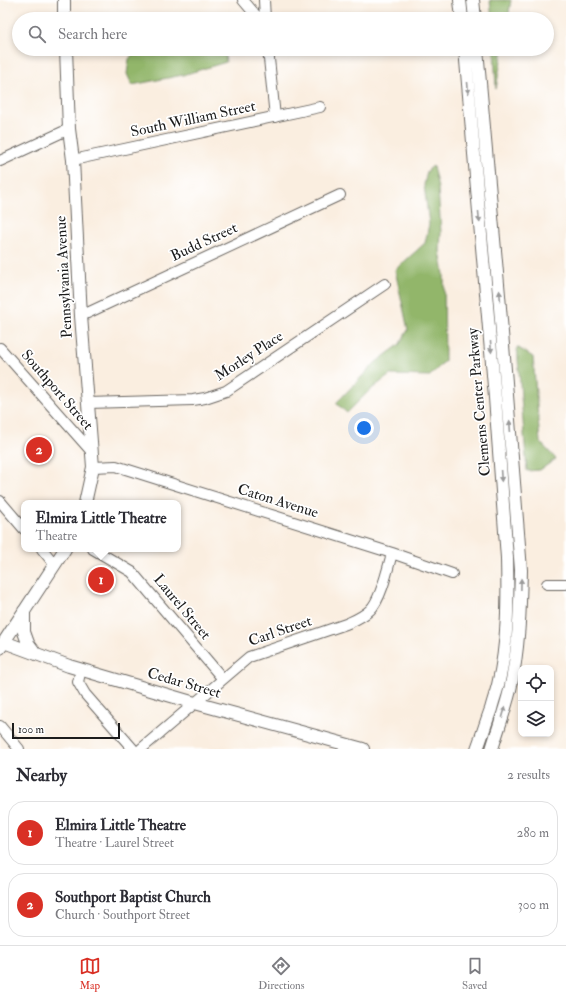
<!DOCTYPE html>
<meta charset="utf-8">
<style>
body{margin:0;font-family:"IM FELL Double Pica",serif;background:#f7f7f7;color:#2b2b33}
.controls{position:absolute;right:12px;bottom:12px;display:grid;overflow:hidden;border-radius:8px;box-shadow:0 2px 6px #0003}
.controls button{width:36px;height:36px;display:grid;place-items:center;padding:0;border:0;border-bottom:1px solid #e1e1e2;background:#fff;color:#2b2b33;font:20px sans-serif}
.scale{position:absolute;left:12px;bottom:10px;width:108px;box-sizing:border-box;padding-left:4px;border:2px solid #1c1c1c;border-top:0;font-size:11px;line-height:14px;white-space:nowrap;color:#1c1c1c;-webkit-text-stroke:3px #fff;paint-order:stroke}
.you{position:absolute;left:364px;top:428px;width:14px;height:14px;margin:-10px;border:3px solid #fff;border-radius:50%;background:#1a73e8;box-shadow:0 0 0 6px #1a73e833}
.badge{display:grid;place-items:center;width:26px;height:26px;border-radius:50%;background:#d93025;color:#fff;font-size:13px;font-weight:700}
.pin{position:absolute;translate:-50% -50%;border:2px solid #fff;box-shadow:0 1px 4px #0006}
.popup{position:absolute;left:21px;top:500px;width:160px;height:52px;box-sizing:border-box;display:grid;place-content:center;border-radius:8px;background:#fff;filter:drop-shadow(0 1px 3px #0005);font-size:13px;white-space:nowrap;color:#7c7c81}
.popup b{font-size:15px;color:#2b2b33}
.popup::after{content:'';position:absolute;left:50%;top:100%;margin-left:-8px;border:8px solid transparent;border-top-color:#fff}
.list{margin:0;padding:0;list-style:none}
h2{display:flex;justify-content:space-between;align-items:center;height:52px;margin:0;padding:0 16px;font-size:17px}
h2 small{font-size:13px;font-weight:400;color:#7c7c81}
.list li{display:grid;grid-template-columns:26px 1fr auto;gap:12px;align-items:center;box-sizing:border-box;height:64px;margin:0 8px 8px;padding:0 8px;border:1px solid #e1e1e2;border-radius:16px}
.list b{display:block;font-size:15px;white-space:nowrap}
.list p{margin:0;font-size:13px;white-space:nowrap;color:#7c7c81}
.list em{font-size:13px;font-style:normal;color:#7c7c81}
.icon{flex:none;width:22px;height:22px;fill:none;stroke:currentColor;stroke-width:2;stroke-linecap:round;stroke-linejoin:round}
.map{position:relative;flex:none;width:566px;height:749px;overflow:hidden}
.search{position:absolute;background:#fff;box-shadow:0 2px 6px #0003;left:12px;right:12px;top:12px;height:44px;display:flex;align-items:center;gap:10px;box-sizing:border-box;padding:0 14px;border-radius:22px;color:#7c7c81;font-size:15px}
.sheet{height:196px;background:#fff}
nav{display:flex;justify-content:space-around;align-items:center;box-sizing:border-box;height:56px;border-top:1px solid #e1e1e2;background:#fff;font-size:11px;color:#7c7c81}
nav a{display:grid;justify-items:center;gap:2px}
nav .on{color:#d93025}
.map>svg:first-child{display:block}
.forest{fill:#92b66a;stroke:#576943}
.lines{fill:none;stroke-linecap:round;stroke-linejoin:round}
.minor-casing{stroke:#6a6661;stroke-width:12}
.major-casing{stroke:#6a6661;stroke-width:14}
.minor{stroke:#fff;stroke-width:10}
.major{stroke:#fff;stroke-width:12}
.oneway{fill:#999}
.labels{text-anchor:middle;dominant-baseline:central;stroke-width:3.5;stroke-linejoin:round;paint-order:stroke}
.street-label{font-size:15px;fill:#1c1c1c;stroke:#fff}
</style>
<div class="map">
<svg width="566" height="749" viewBox="0 0 566 749">
<rect width="100%" height="100%" fill="#fff"/>
<filter id="ink" filterUnits="userSpaceOnUse"><feTurbulence type="fractalNoise" baseFrequency=".025" numOctaves="2"/><feDisplacementMap in="SourceGraphic" scale="8" xChannelSelector="R" yChannelSelector="G"/><feConvolveMatrix kernelMatrix="1 2 1 2 8 2 1 2 1" color-interpolation-filters="sRGB"/></filter>
<filter id="wash" filterUnits="userSpaceOnUse"><feTurbulence type="fractalNoise" baseFrequency=".012" numOctaves="4" result="noise"/><feDisplacementMap in="SourceGraphic" scale="16" xChannelSelector="R" yChannelSelector="G"/><feGaussianBlur stdDeviation="0.9" result="paint"/><feColorMatrix in="noise" values="0 0 0 0 0 0 0 0 0 0 0 0 0 0 0 0 0 1.4 0 .05"/><feComposite in="paint" operator="in"/></filter>
<g filter="url(#wash)">
<rect width="100%" height="100%" fill="#faeee0"/>
<!-- forest -->
<path class="forest" d="M 490,0 L 511,0 L 508,19 L 492,19 Z
M 137,49 L 224,49 L 226,62 L 183,75 L 132,85 L 127,74 L 129,59 Z
M 494,49 L 503,49 L 496,89 Z
M 433,166 L 438,188 L 441,232 L 440,251 L 444,274 L 445,361 L 430,376 L 390,375 L 369,391 L 347,413 L 336,403 L 376,362 L 399,345 L 408,330 L 395,270 L 425,243 L 429,224 L 424,185 L 427,171 Z
M 517,347 L 533,357 L 540,442 L 556,459 L 540,470 L 527,471 Z"/>
</g>
<g filter="url(#ink)">
<g class="lines">
<!-- minor casing -->
<g class="minor-casing">
<path id="minor" d="M 243,0 L 259,19
M 264,0 L 265,19
M 268,49 L 275,117
M 73,160 L 320,107
M 0,161 L 69,129
M 81,316 L 340,195
M 0,348 L 92,452
M 88,403 L 193,400 L 205,398 L 226,391 L 385,284
M 93,467 L 116,466 L 392,553 L 452,574
M 0,501 L 24,529
M 42,549 L 55,565
M 93,549 L 132,572 L 223,679
M 547,584 L 566,584
M 81,669 L 78,682 L 85,694 L 133,749
M 0,726 L 19,749
M 141,749 L 249,657 L 346,624 C 355,620 363,617 370,610 C 381,600 388,568 392,553"/>
</g>
<!-- major casing -->
<g class="major-casing">
<path id="major" d="M 64,0 L 64,19
M 460,0 L 462,19
M 473,0 L 475,19
M 66,49 L 69,129 L 73,160 L 81,316 L 93,467 L 85,503
M 465,49 L 495,398 L 507,558 C 508,600 508,644 498,685 C 496,693 493,701 491,709 C 486,722 482,736 477,749
M 477,49 L 499,295 L 521,570 C 520,610 519,650 510,690 C 505,710 498,729 492,749
M 24,611 L 24,632 L 28,643 L 36,654
M 4,642 L 69,666 L 195,703 L 363,749
M 0,648 L 65,549"/>
</g>
<!-- minor -->
<use href="#minor" class="minor"/>
<!-- major -->
<use href="#major" class="major"/>
</g>
<!-- one-way arrows -->
<defs><path id="oneway-solid" d="M-6-.8H1V-3.2L6.5 0L1 3.2V.8H-6Z"/></defs>
<g class="oneway">
<use href="#oneway-solid" transform="translate(468 88) rotate(85)"/>
<use href="#oneway-solid" transform="translate(479 217) rotate(85)"/>
<use href="#oneway-solid" transform="translate(500 296) rotate(-95)"/>
<use href="#oneway-solid" transform="translate(491 347) rotate(85)"/>
<use href="#oneway-solid" transform="translate(510 426) rotate(-94)"/>
<use href="#oneway-solid" transform="translate(501 476) rotate(86)"/>
<use href="#oneway-solid" transform="translate(521 584) rotate(-89)"/>
<use href="#oneway-solid" transform="translate(504 712) rotate(-74)"/>
</g>
</g>
<g class="labels">
<!-- street labels -->
<g class="street-label">
<text transform="translate(193 119) rotate(-12)">South William Street</text>
<text transform="translate(204 242) rotate(-25)">Budd Street</text>
<text transform="translate(64 277) rotate(-93)">Pennsylvania Avenue</text>
<text transform="translate(249 356) rotate(-33)">Morley Place</text>
<text transform="translate(57 390) rotate(49)">Southport Street</text>
<text transform="translate(479 402) rotate(-95)">Clemens Center Parkway</text>
<text transform="translate(278 501) rotate(17)">Caton Avenue</text>
<text transform="translate(182 607) rotate(50)">Laurel Street</text>
<text transform="translate(280 631) rotate(-19)">Carl Street</text>
<text transform="translate(184 683) rotate(16)">Cedar Street</text>
</g>
</g>
</svg>
<div class="controls">
<button><svg class="icon" aria-label="locate" viewBox="0 0 24 24"><circle cx="12" cy="12" r="6"/><path d="M12 2v4M12 18v4M2 12h4M18 12h4"/></svg></button>
<button><svg class="icon" aria-label="layers" viewBox="0 0 24 24"><path d="M12 4l9 5-9 5-9-5zM3 14l9 5 9-5"/></svg></button>
</div>
<div class="scale">100 m</div>
<div class="you"></div>
<div class="pin badge" style="left:101px;top:580px">1</div>
<div class="popup"><b>Elmira Little Theatre</b>Theatre</div>
<div class="pin badge" style="left:39px;top:450px">2</div>
<div class="search"><svg class="icon" aria-label="search" viewBox="0 0 24 24"><circle cx="10" cy="10" r="6"/><path d="M15 15l6 6"/></svg>Search here</div>
</div>
<section class="sheet">
<h2>Nearby<small>2 results</small></h2>
<ul class="list">
<li><span class="badge">1</span><div><b>Elmira Little Theatre</b><p>Theatre · Laurel Street</p></div><em>280 m</em></li>
<li><span class="badge">2</span><div><b>Southport Baptist Church</b><p>Church · Southport Street</p></div><em>300 m</em></li>
</ul>
</section>
<nav>
<a class="on"><svg class="icon" aria-label="map" viewBox="0 0 24 24"><path d="M3 6l6-2 6 2 6-2v14l-6 2-6-2-6 2zM9 4v14M15 6v14"/></svg>Map</a>
<a><svg class="icon" aria-label="directions" viewBox="0 0 24 24"><path d="M12 3l9 9-9 9-9-9zM9 14v-3h6M13 9l2 2-2 2"/></svg>Directions</a>
<a><svg class="icon" aria-label="saved" viewBox="0 0 24 24"><path d="M7 4h10v16l-5-4-5 4z"/></svg>Saved</a>
</nav>
